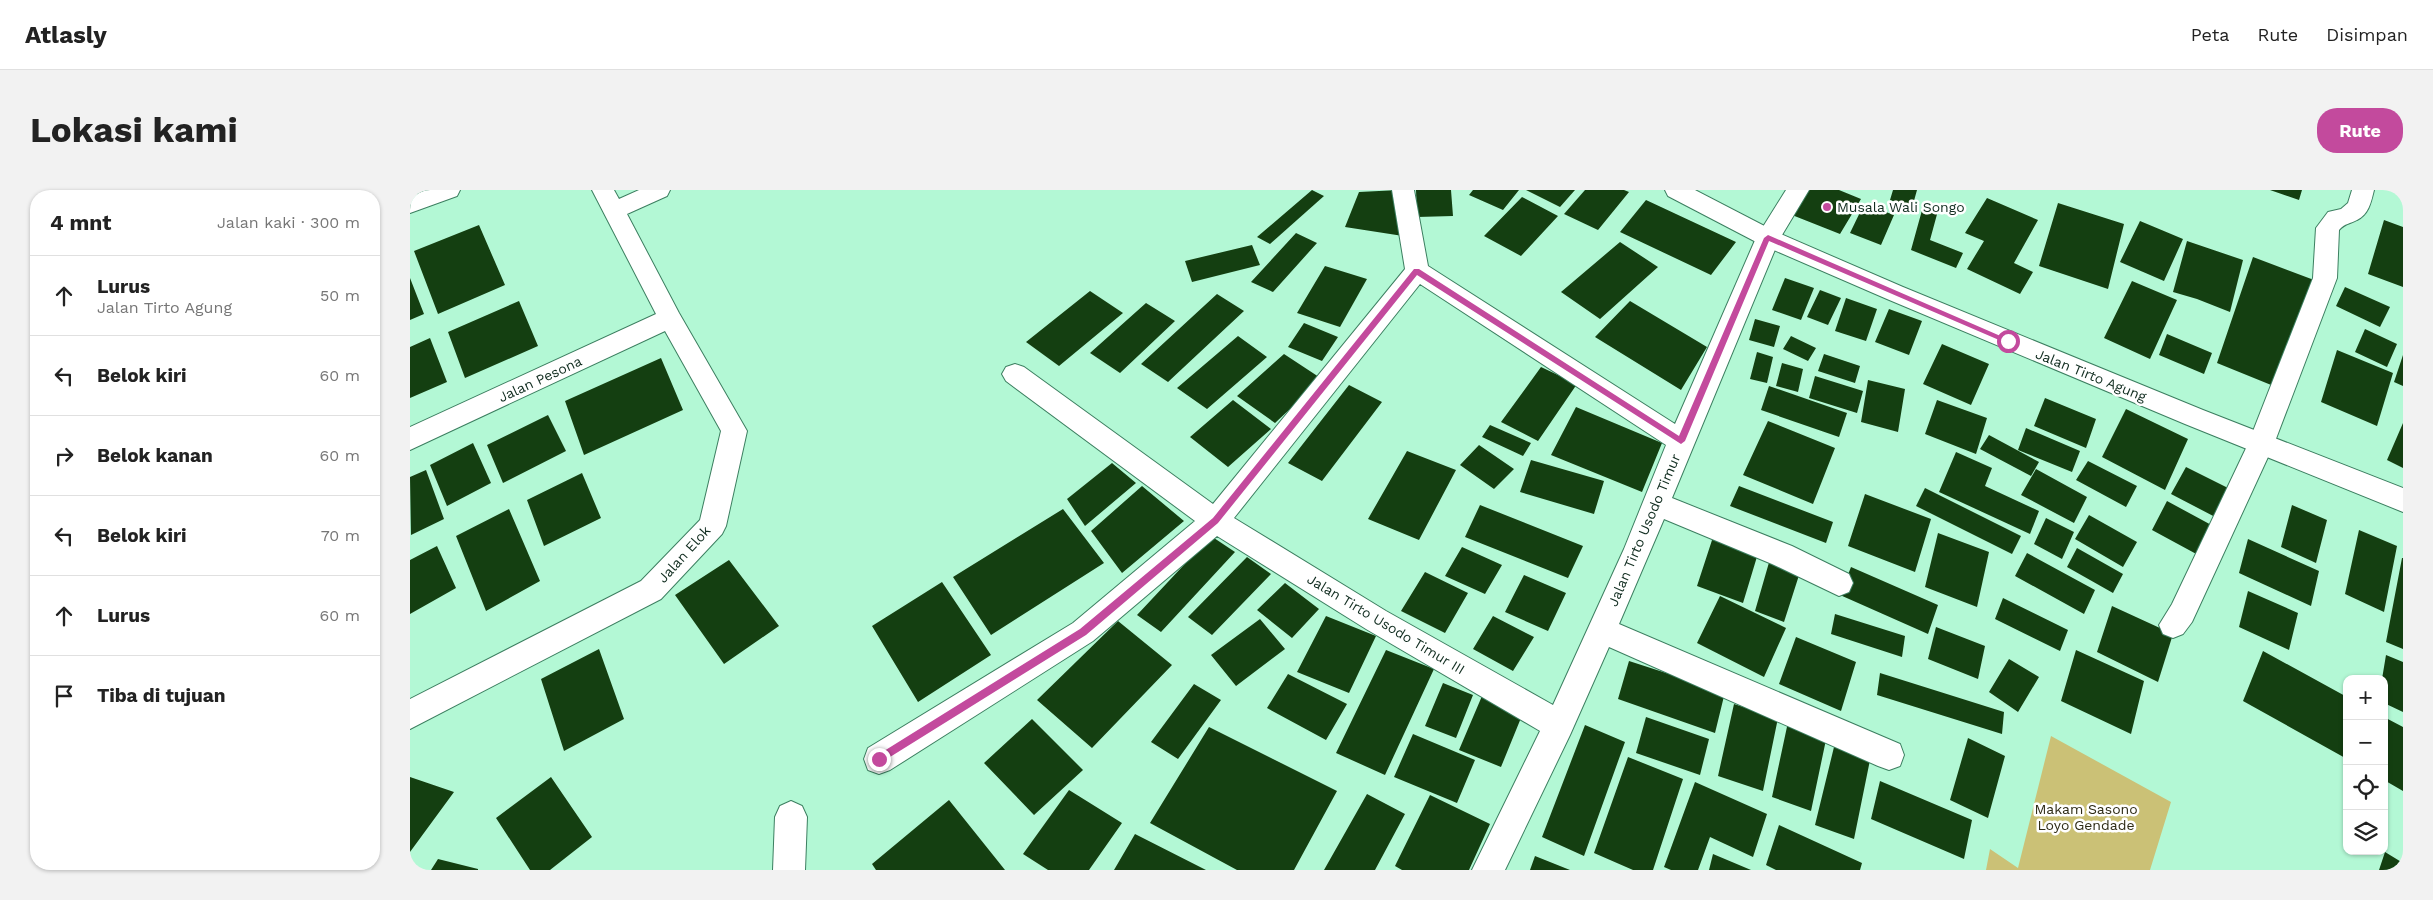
<!DOCTYPE html>
<html lang="id">
<meta charset="utf-8">
<style>
body{margin:0;font-family:"Work Sans",sans-serif;background:#f2f2f2;color:#222}
.controls{position:absolute;right:15px;bottom:15px;display:grid;overflow:hidden;border-radius:10px;box-shadow:0 1px 4px #0004}
.controls button{width:45px;height:45px;display:grid;place-items:center;padding:0;border:0;border-bottom:1px solid #e0e0e0;background:#fff;color:#222;font:25px sans-serif}
.stop{position:absolute;width:15px;height:15px;margin:-11px;border:4px solid #c34a9d;border-radius:50%;background:#fff}
.stop.end{background:#c34a9d;border-color:#fff;box-shadow:0 1px 5px #0008}
.list{margin:0;padding:0;list-style:none}
h2{display:flex;justify-content:space-between;align-items:center;height:65px;margin:0;padding:0 20px;font-size:21px}
h2 small{font-size:16px;font-weight:400;color:#767676}
.list li{display:grid;grid-template-columns:32px 1fr auto;gap:15px;align-items:center;box-sizing:border-box;height:80px;padding:0 20px;border-top:1px solid #e0e0e0}
.list b{display:block;font-size:19px;white-space:nowrap}
.list p{margin:0;font-size:16px;white-space:nowrap;color:#767676}
.list em{font-size:16px;font-style:normal;color:#767676}
.icon{flex:none;width:28px;height:28px;fill:none;stroke:currentColor;stroke-width:2;stroke-linecap:round;stroke-linejoin:round}
.map{position:relative;flex:none;width:1993px;height:680px;overflow:hidden;border-radius:20px}
header{display:flex;align-items:center;gap:30px;box-sizing:border-box;height:70px;padding:0 25px;background:#fff;border-bottom:1px solid #e0e0e0}
header strong{font-size:24px}
nav{display:flex;gap:28px;margin-inline-start:auto;font-size:18px}
.intro{display:flex;align-items:center;justify-content:space-between;box-sizing:border-box;height:120px;padding:0 30px}
h1{margin:0;font-size:35px}
.button{padding:12px 22px;border-radius:20px;background:#c34a9d;color:#fff;font-size:18px;font-weight:700}
main{display:flex;gap:30px;padding:0 30px}
aside{flex:1;background:#fff;border-radius:20px;box-shadow:0 1px 4px #0004}
.map>svg:first-child{display:block}
.green{fill:#cbc176}
.building{fill:#143f11}
.lines{fill:none;stroke-linecap:round;stroke-linejoin:round}
.minor-casing{stroke:#3c7f60;stroke-width:2}
.major-casing{stroke:#3c7f60;stroke-width:2}
.minor{fill:#fff;fill-rule:evenodd}
.major{fill:#fff;fill-rule:evenodd}
.route{fill:#c34a9d}
.poi-dot{fill:#c34a9d;stroke:#fff;stroke-width:2}
.labels{text-anchor:middle;dominant-baseline:central;stroke-width:5;stroke-linejoin:round;paint-order:stroke}
.poi-label{font-size:14px;fill:#102c1f;stroke:#fff;text-anchor:start}
.street-label{font-size:14px;fill:#102c1f;stroke:#fff}
.park-label{font-size:14px;fill:#2e2b16;stroke:#fff}
</style>
<header>
<strong>Atlasly</strong>
<nav><a>Peta</a><a>Rute</a><a>Disimpan</a></nav>
</header>
<div class="intro"><h1>Lokasi kami</h1><a class="button">Rute</a></div>
<main>
<aside>
<h2>4 mnt<small>Jalan kaki · 300 m</small></h2>
<ul class="list">
<li><svg class="icon" aria-label="ahead" viewBox="0 0 24 24"><path d="M12 20V5M6 11l6-6 6 6"/></svg><div><b>Lurus</b><p>Jalan Tirto Agung</p></div><em>50 m</em></li>
<li><svg class="icon" aria-label="left" viewBox="0 0 24 24"><path d="M17 20v-9H6M10 6l-5 5 5 5"/></svg><div><b>Belok kiri</b></div><em>60 m</em></li>
<li><svg class="icon" aria-label="right" viewBox="0 0 24 24"><path d="M7 20v-9h11M14 6l5 5-5 5"/></svg><div><b>Belok kanan</b></div><em>60 m</em></li>
<li><svg class="icon" aria-label="left" viewBox="0 0 24 24"><path d="M17 20v-9H6M10 6l-5 5 5 5"/></svg><div><b>Belok kiri</b></div><em>70 m</em></li>
<li><svg class="icon" aria-label="ahead" viewBox="0 0 24 24"><path d="M12 20V5M6 11l6-6 6 6"/></svg><div><b>Lurus</b></div><em>60 m</em></li>
<li><svg class="icon" aria-label="arrive" viewBox="0 0 24 24"><path d="M6 21V4h12l-3 4 3 4H6"/></svg><div><b>Tiba di tujuan</b></div></li>
</ul>
</aside>
<div class="map">
<svg width="1993" height="680" viewBox="0 0 1993 680">
<rect width="100%" height="100%" fill="#b3f8d5"/>
<!-- green -->
<path class="green" d="M 1641,546 L 1761,612 L 1740,680 L 1576,680 L 1580,659 L 1608,678 Z"/>
<!-- building -->
<path class="building" d="M 902,0 L 914,6 L 860,54 L 847,47 Z
M 989,0 L 993,46 L 935,37 L 949,2 Z
M 1006,0 L 1041,0 L 1043,26 L 1007,27 Z
M 1063,0 L 1109,0 L 1093,20 L 1059,5 Z
M 1116,0 L 1165,0 L 1150,17 Z
M 1175,0 L 1214,0 L 1219,2 L 1188,40 L 1154,24 Z
M 1398,0 L 1429,0 L 1451,9 L 1430,44 L 1382,25 Z
M 1483,0 L 1507,0 L 1502,18 L 1480,10 Z
M 1860,0 L 1892,0 L 1889,10 Z
M 1112,7 L 1148,26 L 1111,66 L 1074,46 Z
M 1577,8 L 1628,30 L 1604,73 L 1623,82 L 1610,104 L 1557,79 L 1574,51 L 1555,43 Z
M 1236,10 L 1326,52 L 1301,85 L 1210,42 Z
M 1514,13 L 1529,17 L 1520,50 L 1553,63 L 1546,78 L 1501,60 Z
M 1648,13 L 1714,34 L 1698,99 L 1629,76 Z
M 1454,14 L 1484,25 L 1471,55 L 1440,43 Z
M 1974,30 L 1993,37 L 1993,97 L 1958,84 Z
M 1730,31 L 1773,49 L 1754,91 L 1710,72 Z
M 69,35 L 95,95 L 28,124 L 4,61 Z
M 886,43 L 907,53 L 863,102 L 841,92 Z
M 1777,51 L 1833,70 L 1820,122 L 1787,109 L 1763,102 Z
M 1210,52 L 1248,77 L 1190,129 L 1151,102 Z
M 842,55 L 850,75 L 782,92 L 775,71 Z
M 1843,67 L 1904,90 L 1871,199 L 1807,173 Z
M 915,76 L 957,89 L 930,137 L 887,123 Z
M 0,88 L 14,124 L 0,130 Z
M 1375,88 L 1404,98 L 1391,130 L 1362,120 Z
M 1722,91 L 1767,110 L 1740,169 L 1694,148 Z
M 1935,97 L 1980,117 L 1970,137 L 1926,116 Z
M 1410,100 L 1431,108 L 1418,135 L 1397,127 Z
M 680,101 L 713,123 L 649,176 L 616,152 Z
M 807,104 L 834,121 L 758,192 L 731,174 Z
M 1436,108 L 1467,119 L 1456,151 L 1425,141 Z
M 109,111 L 128,156 L 55,188 L 38,142 Z
M 1220,111 L 1297,157 L 1271,200 L 1185,147 Z
M 736,113 L 765,131 L 710,183 L 680,163 Z
M 1479,119 L 1512,131 L 1499,165 L 1465,152 Z
M 1345,129 L 1370,136 L 1364,157 L 1339,150 Z
M 894,133 L 928,147 L 912,171 L 878,157 Z
M 1955,139 L 1987,154 L 1977,177 L 1945,162 Z
M 1757,144 L 1802,163 L 1794,184 L 1749,165 Z
M 828,146 L 857,167 L 797,219 L 767,198 Z
M 1381,146 L 1406,158 L 1398,171 L 1373,159 Z
M 20,148 L 37,192 L 0,208 L 0,157 Z
M 1532,154 L 1579,174 L 1561,215 L 1513,194 Z
M 1927,160 L 1983,183 L 1967,236 L 1911,212 Z
M 1347,162 L 1363,167 L 1357,193 L 1340,189 Z
M 874,164 L 912,189 L 865,233 L 827,206 Z
M 1414,164 L 1450,176 L 1445,193 L 1408,181 Z
M 1993,165 L 1993,196 L 1984,192 Z
M 251,168 L 273,220 L 174,265 L 155,211 Z
M 1372,173 L 1393,179 L 1388,202 L 1366,196 Z
M 1131,177 L 1167,194 L 1128,251 L 1091,232 Z
M 1405,186 L 1453,201 L 1447,223 L 1399,208 Z
M 1458,190 L 1495,199 L 1488,242 L 1451,232 Z
M 939,195 L 972,212 L 912,291 L 878,273 Z
M 1359,196 L 1437,223 L 1429,247 L 1351,220 Z
M 1635,208 L 1686,229 L 1676,258 L 1624,236 Z
M 823,210 L 861,239 L 818,277 L 780,247 Z
M 1527,210 L 1577,228 L 1566,264 L 1515,244 Z
M 1166,217 L 1252,253 L 1232,302 L 1141,265 Z
M 1716,219 L 1778,249 L 1755,300 L 1692,267 Z
M 138,225 L 156,261 L 93,293 L 77,255 Z
M 1358,231 L 1425,258 L 1403,314 L 1333,285 Z
M 1993,233 L 1993,278 L 1977,270 Z
M 1080,235 L 1121,253 L 1113,266 L 1072,247 Z
M 1616,238 L 1670,261 L 1662,282 L 1608,260 Z
M 1579,245 L 1629,272 L 1621,286 L 1570,259 Z
M 63,253 L 81,293 L 37,316 L 20,275 Z
M 1069,255 L 1104,279 L 1084,299 L 1050,275 Z
M 997,261 L 1046,280 L 1009,350 L 958,329 Z
M 1546,262 L 1582,278 L 1575,296 L 1629,321 L 1620,344 L 1529,302 Z
M 1121,270 L 1194,291 L 1184,324 L 1110,302 Z
M 1678,271 L 1727,296 L 1716,317 L 1666,290 Z
M 702,273 L 726,293 L 675,336 L 657,309 Z
M 1776,277 L 1824,301 L 1809,329 L 1761,304 Z
M 1626,279 L 1677,307 L 1664,333 L 1611,305 Z
M 16,280 L 34,329 L 1,345 L 0,287 Z
M 172,283 L 191,328 L 134,356 L 117,310 Z
M 732,296 L 774,331 L 712,383 L 681,341 Z
M 1329,296 L 1423,332 L 1416,353 L 1320,316 Z
M 1515,298 L 1611,346 L 1602,364 L 1506,316 Z
M 1455,304 L 1521,329 L 1505,382 L 1438,356 Z
M 1757,311 L 1805,337 L 1790,366 L 1742,340 Z
M 1070,315 L 1173,356 L 1158,388 L 1055,347 Z
M 1882,315 L 1917,330 L 1906,373 L 1871,357 Z
M 99,319 L 130,391 L 76,421 L 46,346 Z
M 653,319 L 694,373 L 581,445 L 543,387 Z
M 1679,325 L 1727,352 L 1713,377 L 1665,349 Z
M 1636,328 L 1664,342 L 1652,369 L 1624,354 Z
M 1949,340 L 1987,356 L 1974,422 L 1935,404 Z
M 1528,343 L 1579,362 L 1567,417 L 1515,397 Z
M 1304,344 L 1349,360 L 1333,413 L 1287,396 Z
M 801,346 L 825,362 L 751,442 L 727,425 Z
M 1838,349 L 1909,381 L 1901,416 L 1829,383 Z
M 27,356 L 46,398 L 0,424 L 0,370 Z
M 1052,357 L 1092,375 L 1075,404 L 1035,386 Z
M 1667,358 L 1713,384 L 1703,403 L 1657,377 Z
M 1617,363 L 1685,400 L 1674,424 L 1605,386 Z
M 837,367 L 861,384 L 802,445 L 778,427 Z
M 1992,368 L 1993,368 L 1993,459 L 1976,452 Z
M 1360,369 L 1391,379 L 1374,432 L 1345,421 Z
M 319,370 L 369,436 L 314,474 L 265,405 Z
M 1441,377 L 1528,415 L 1518,444 L 1430,405 Z
M 1015,382 L 1058,403 L 1035,443 L 991,421 Z
M 1114,385 L 1156,403 L 1138,441 L 1095,422 Z
M 532,392 L 581,465 L 508,512 L 462,436 Z
M 875,393 L 909,419 L 882,448 L 847,420 Z
M 1838,401 L 1888,423 L 1879,460 L 1829,437 Z
M 1310,406 L 1376,438 L 1354,487 L 1287,453 Z
M 1593,408 L 1658,440 L 1650,461 L 1585,429 Z
M 1702,416 L 1763,444 L 1748,492 L 1687,462 Z
M 1425,424 L 1495,446 L 1492,467 L 1421,444 Z
M 916,426 L 966,446 L 939,503 L 887,482 Z
M 1083,426 L 1124,447 L 1103,481 L 1063,459 Z
M 850,429 L 875,459 L 826,496 L 801,465 Z
M 708,431 L 762,475 L 682,558 L 627,510 Z
M 1526,437 L 1575,456 L 1568,489 L 1518,469 Z
M 1386,447 L 1446,472 L 1431,521 L 1369,494 Z
M 189,459 L 214,529 L 154,561 L 131,489 Z
M 976,460 L 1024,479 L 975,585 L 926,563 Z
M 1666,460 L 1734,491 L 1721,544 L 1651,511 Z
M 1853,461 L 1937,507 L 1937,569 L 1833,511 Z
M 1976,465 L 1993,472 L 1993,522 L 1974,513 L 1974,489 L 1972,489 Z
M 1599,469 L 1629,487 L 1608,522 L 1579,502 Z
M 1219,471 L 1315,502 L 1305,543 L 1208,509 Z
M 1470,483 L 1594,522 L 1592,544 L 1467,505 Z
M 878,484 L 937,514 L 916,550 L 857,518 Z
M 1033,493 L 1063,505 L 1046,548 L 1015,536 Z
M 784,494 L 811,510 L 768,569 L 741,552 Z
M 1072,506 L 1113,523 L 1091,577 L 1049,560 Z
M 1324,514 L 1368,528 L 1353,601 L 1308,586 Z
M 1236,527 L 1299,549 L 1290,585 L 1226,563 Z
M 1974,527 L 1993,537 L 1993,601 L 1974,590 Z
M 622,529 L 673,580 L 624,625 L 574,573 Z
M 1378,532 L 1417,545 L 1401,621 L 1362,607 Z
M 1175,535 L 1215,552 L 1174,666 L 1132,647 Z
M 799,537 L 927,601 L 884,680 L 827,680 L 740,633 Z
M 1003,544 L 1065,570 L 1047,613 L 984,587 Z
M 1558,548 L 1595,566 L 1578,628 L 1540,610 Z
M 1424,557 L 1460,570 L 1444,649 L 1405,635 Z
M 1218,567 L 1273,589 L 1243,680 L 1223,680 L 1184,663 Z
M 0,587 L 44,602 L 0,662 Z
M 141,587 L 182,647 L 140,680 L 120,680 L 86,628 Z
M 1470,591 L 1562,630 L 1554,669 L 1461,629 Z
M 1285,592 L 1357,624 L 1343,667 L 1300,647 L 1288,680 L 1261,680 L 1254,677 Z
M 659,600 L 712,633 L 679,680 L 638,680 L 613,664 Z
M 957,604 L 995,624 L 965,680 L 914,680 Z
M 1020,605 L 1080,634 L 1059,680 L 992,680 L 985,676 Z
M 539,610 L 595,680 L 466,680 L 462,674 Z
M 1369,635 L 1452,673 L 1450,680 L 1366,680 L 1356,675 Z
M 725,644 L 796,680 L 704,680 Z
M 1975,662 L 1993,673 L 1993,680 L 1969,680 Z
M 1303,664 L 1341,680 L 1299,680 Z
M 1125,666 L 1160,680 L 1120,680 Z
M 28,669 L 68,679 L 68,680 L 21,680 Z"/>
<g class="lines">
<!-- minor casing -->
<g class="minor-casing">
<path id="minor" d="M 16,0 L 50,0 L 47,6 L 0,23 L 0,6 Z
M 182,0 L 204,0 L 209,9 L 229,0 L 260,0 L 257,6 L 217,24 L 269,123 L 337,241 L 316,336 L 312,344 L 251,409 L 0,539 L 0,509 L 231,391 L 290,330 L 311,241 L 255,141 L 0,260 L 0,237 L 246,124 Z
M 982,0 L 1004,0 L 1018,76 L 1265,234 L 1346,48 L 1376,0 L 1399,0 L 1369,50 L 1262,308 L 1382,356 L 1439,384 L 1443,393 L 1439,402 L 1429,406 L 1362,374 L 1254,329 L 1209,434 L 1490,554 L 1494,565 L 1490,576 L 1479,580 L 1468,576 L 1199,457 L 1160,545 L 1095,680 L 1062,680 L 1130,541 L 956,439 L 807,346 L 683,451 L 480,580 L 469,584 L 458,580 L 454,569 L 458,558 L 663,433 L 785,331 L 596,191 L 592,184 L 596,177 L 605,174 L 614,177 L 803,314 L 995,79 ZM 1010,94 L 1256,255 L 1214,359 L 1143,515 L 976,421 L 824,328 Z
M 1942,0 L 1964,0 C 1961,12 1959,24 1947,30 C 1940,34 1935,33 1929,40 L 1927,88 L 1864,254 L 1782,432 L 1773,444 L 1763,448 L 1753,444 L 1749,435 L 1762,414 L 1838,254 L 1903,88 L 1906,38 L 1918,22 L 1931,19 L 1938,13 Z
M 381,611 L 392,616 L 397,627 L 395,680 L 363,680 L 365,627 L 370,616 Z"/>
</g>
<!-- major casing -->
<g class="major-casing">
<path id="major" d="M 1255,0 L 1285,0 L 1366,42 L 1493,97 L 1793,220 L 1993,298 L 1993,322 L 1775,234 L 1477,109 L 1350,54 L 1258,6 Z"/>
</g>
<!-- minor -->
<use href="#minor" class="minor"/>
<!-- major -->
<use href="#major" class="major"/>
</g>
<!-- route -->
<path class="route" d="M 1358,45 L 1602,151 L 1596,153 L 1359,51 L 1275,251 L 1271,254 L 1007,85 L 808,333 L 676,445 L 472,572 L 466,572 L 466,566 L 670,439 L 803,328 L 1004,79 L 1009,79 L 1269,246 L 1354,48 Z"/>
<!-- markers -->
<circle class="poi-dot" cx="1417" cy="17" r="5"/>
<g class="labels">
<!-- poi labels -->
<g class="poi-label">
<text x="1427" y="17">Musala Wali Songo</text>
</g>
<!-- street labels -->
<g class="street-label">
<text transform="translate(1681 185) rotate(22)">Jalan Tirto Agung</text>
<text transform="translate(130 189) rotate(-25)">Jalan Pesona</text>
<text transform="translate(1234 340) rotate(-67)">Jalan Tirto Usodo Timur</text>
<text transform="translate(274 364) rotate(-48)">Jalan Elok</text>
<text transform="translate(976 434) rotate(31)">Jalan Tirto Usodo Timur III</text>
</g>
<!-- park labels -->
<g class="park-label">
<text x="1676" y="619">Makam Sasono<tspan x="1676" dy="16">Loyo Gendade</tspan></text>
</g>
</g>
</svg>
<div class="controls">
<button>+</button>
<button>−</button>
<button><svg class="icon" aria-label="locate" viewBox="0 0 24 24"><circle cx="12" cy="12" r="6"/><path d="M12 2v4M12 18v4M2 12h4M18 12h4"/></svg></button>
<button><svg class="icon" aria-label="layers" viewBox="0 0 24 24"><path d="M12 4l9 5-9 5-9-5zM3 14l9 5 9-5"/></svg></button>
</div>
<div class="stop" style="left:1598px;top:151px"></div>
<div class="stop end" style="left:469px;top:569px"></div>
</div>
</main>
